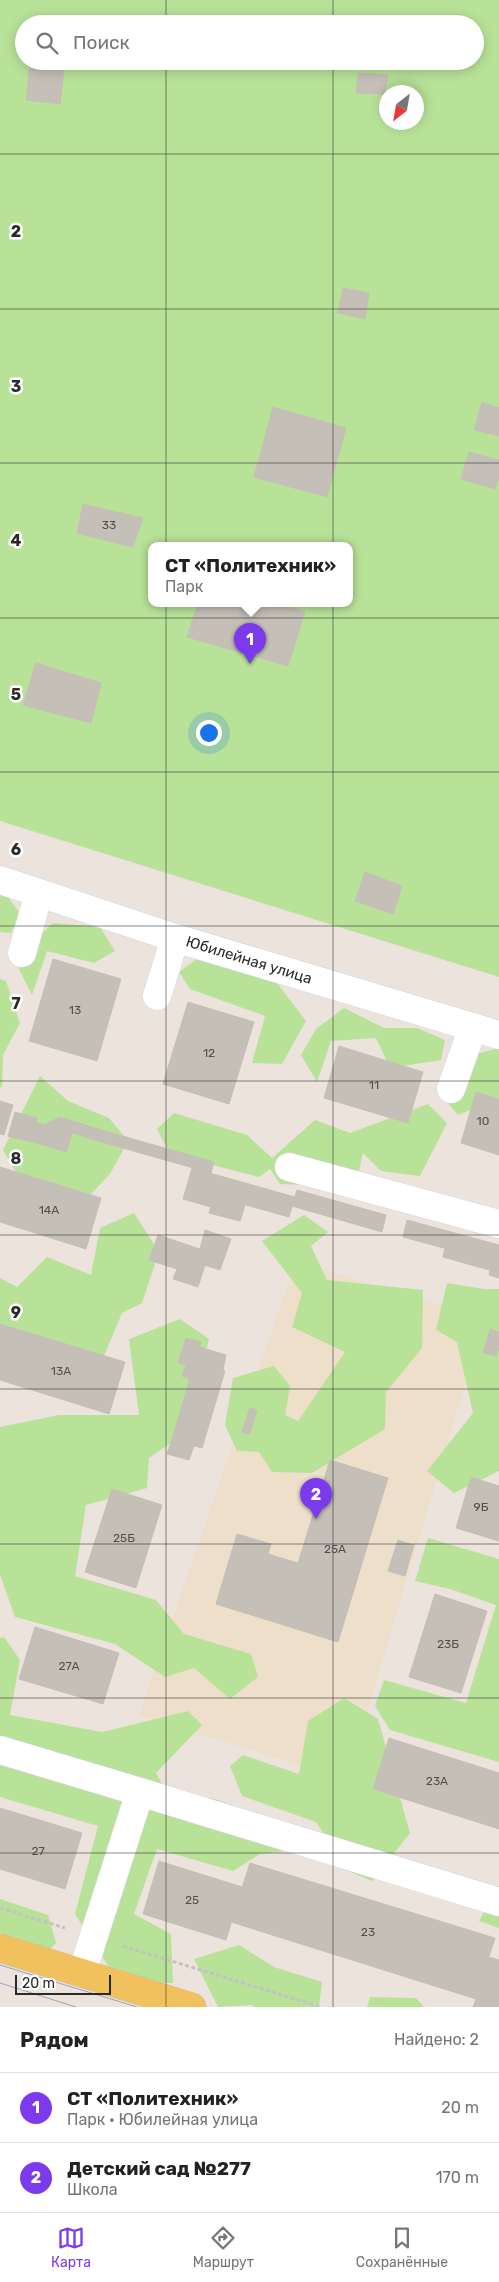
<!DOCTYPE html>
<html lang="ru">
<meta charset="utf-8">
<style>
body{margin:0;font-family:Rubik,sans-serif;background:#f2f2f2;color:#222}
.compass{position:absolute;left:379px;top:85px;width:45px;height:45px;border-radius:50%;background:#fff;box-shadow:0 2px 12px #0003;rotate:211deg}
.scale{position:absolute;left:15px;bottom:12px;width:96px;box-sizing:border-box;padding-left:5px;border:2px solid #2a2a2a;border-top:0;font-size:14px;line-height:18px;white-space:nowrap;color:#2a2a2a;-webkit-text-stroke:4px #fff;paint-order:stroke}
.you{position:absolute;left:208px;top:732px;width:18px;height:18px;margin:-12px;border:4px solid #fff;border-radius:50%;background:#1a73e8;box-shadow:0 0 0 8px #1a73e833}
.badge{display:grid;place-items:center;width:32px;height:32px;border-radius:50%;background:#7c3aed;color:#fff;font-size:16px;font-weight:700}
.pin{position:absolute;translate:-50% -41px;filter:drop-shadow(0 1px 2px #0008)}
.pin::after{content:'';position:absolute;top:26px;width:18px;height:15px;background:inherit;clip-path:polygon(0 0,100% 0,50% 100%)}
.popup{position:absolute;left:148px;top:542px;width:205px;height:65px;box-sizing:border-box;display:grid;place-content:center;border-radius:10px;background:#fff;filter:drop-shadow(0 1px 4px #0005);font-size:16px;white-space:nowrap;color:#767676}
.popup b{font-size:19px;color:#222}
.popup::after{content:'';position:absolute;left:50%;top:100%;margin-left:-10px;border:10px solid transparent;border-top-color:#fff}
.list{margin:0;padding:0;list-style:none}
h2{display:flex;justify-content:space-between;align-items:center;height:65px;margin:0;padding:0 20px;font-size:21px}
h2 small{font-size:16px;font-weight:400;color:#767676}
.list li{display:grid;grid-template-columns:32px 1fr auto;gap:15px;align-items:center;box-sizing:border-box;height:70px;padding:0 20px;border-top:1px solid #e0e0e0}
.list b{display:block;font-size:19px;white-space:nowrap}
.list p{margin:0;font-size:16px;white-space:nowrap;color:#767676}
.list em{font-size:16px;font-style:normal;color:#767676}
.icon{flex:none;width:28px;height:28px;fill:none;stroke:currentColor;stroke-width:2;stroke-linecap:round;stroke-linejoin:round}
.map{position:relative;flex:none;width:499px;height:2007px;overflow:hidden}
.search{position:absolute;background:#fff;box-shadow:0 2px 12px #0003;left:15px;right:15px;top:15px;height:55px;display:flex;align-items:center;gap:12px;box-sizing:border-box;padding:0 18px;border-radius:28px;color:#767676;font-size:19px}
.sheet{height:205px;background:#fff}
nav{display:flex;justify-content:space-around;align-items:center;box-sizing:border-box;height:70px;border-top:1px solid #e0e0e0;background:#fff;font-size:14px;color:#767676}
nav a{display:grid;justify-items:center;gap:2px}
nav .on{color:#7c3aed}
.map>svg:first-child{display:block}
.education{fill:#eedfcb}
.green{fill:#b8e298;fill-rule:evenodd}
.building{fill:#c4bfb7;stroke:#c7bfb5}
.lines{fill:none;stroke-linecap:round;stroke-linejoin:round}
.minor-casing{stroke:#d1d6e3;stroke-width:29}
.major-casing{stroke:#c3c3c3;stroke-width:29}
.path{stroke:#c3c3c3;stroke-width:3;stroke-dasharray:4 2.5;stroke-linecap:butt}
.minor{stroke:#fff;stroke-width:28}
.major{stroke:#f0c15d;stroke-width:28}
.tram{stroke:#9ea3b4;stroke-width:1}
.grid{fill:none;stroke:#2a2a2a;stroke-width:1;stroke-opacity:0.55}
.labels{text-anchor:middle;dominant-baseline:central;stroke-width:5;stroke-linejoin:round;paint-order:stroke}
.number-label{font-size:12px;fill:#504f4d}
.street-label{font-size:15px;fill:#2a2a2a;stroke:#fff}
.grid-label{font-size:16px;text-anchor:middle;font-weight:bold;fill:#2a2a2a;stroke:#fff;stroke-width:5;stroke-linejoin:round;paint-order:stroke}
</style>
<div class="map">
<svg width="499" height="2007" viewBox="0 0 499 2007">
<rect width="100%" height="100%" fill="#ece3dc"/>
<!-- education -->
<path class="education" d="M 296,1261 L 477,1316 L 483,1324 L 347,1780 L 139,1715 Z"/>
<!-- green -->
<path class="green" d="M 0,0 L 499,0 L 499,977 L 0,821 ZM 24,24 L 475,24 L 475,61 L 24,61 ZM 386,92 L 416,92 L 416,122 L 386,122 ZM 151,545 L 349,545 L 349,603 L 151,603 Z
M 0,887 L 20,913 L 11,933 L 0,932 Z
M 53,923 L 100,927 L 115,951 L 94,963 L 47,951 L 32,995 L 14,959 Z
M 198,958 L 277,983 L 306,1021 L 282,1064 L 252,1063 L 265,1016 L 190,989 L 179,972 Z
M 0,979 L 6,981 L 20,1023 L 3,1055 L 2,1087 L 0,1087 Z
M 344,1008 L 384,1028 L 417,1028 L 445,1040 L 441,1060 L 390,1068 L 376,1038 L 331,1041 L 317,1082 L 301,1055 L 316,1029 Z
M 499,1048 L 499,1098 L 458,1115 L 439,1092 L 452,1060 Z
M 40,1076 L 68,1101 L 109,1118 L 128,1141 L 110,1174 L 78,1208 L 26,1190 L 3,1150 Z
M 428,1104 L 447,1123 L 420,1176 L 381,1171 L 363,1153 L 355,1187 L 280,1184 L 270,1169 L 259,1177 L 170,1154 L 157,1129 L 174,1113 L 247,1135 L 272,1158 L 315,1120 L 350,1133 Z
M 134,1213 L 159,1252 L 142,1303 L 122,1313 L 101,1363 L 0,1338 L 0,1278 L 17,1287 L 47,1257 L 91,1275 L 100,1228 Z
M 304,1215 L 328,1232 L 311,1246 L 327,1280 L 423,1290 L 422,1348 L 386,1392 L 385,1429 L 312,1473 L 272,1472 L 259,1452 L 237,1451 L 225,1425 L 233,1378 L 274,1366 L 290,1386 L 285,1415 L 298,1421 L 345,1352 L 292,1327 L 302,1293 L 262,1241 Z
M 447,1283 L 485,1289 L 499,1289 L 499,1471 L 454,1493 L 427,1471 L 473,1413 L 457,1342 L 436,1330 Z
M 180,1319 L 209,1339 L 186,1432 L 149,1458 L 147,1488 L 86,1505 L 75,1576 L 156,1600 L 184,1634 L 251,1654 L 258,1677 L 230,1699 L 194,1668 L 165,1677 L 115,1644 L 15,1617 L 0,1575 L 0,1427 L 59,1415 L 139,1415 L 129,1339 Z
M 428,1538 L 499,1559 L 499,1762 L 390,1730 L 375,1706 L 384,1680 L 466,1703 L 496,1605 L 450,1589 L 415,1581 Z
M 4,1637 L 20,1660 L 10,1715 L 102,1732 L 188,1711 L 202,1725 L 156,1773 L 167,1792 L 215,1799 L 289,1825 L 283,1851 L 260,1854 L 233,1871 L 157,1849 L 134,1914 L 171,1934 L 173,1983 L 119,1983 L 75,1914 L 98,1826 L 0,1797 L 0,1638 Z
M 344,1698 L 378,1719 L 410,1833 L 372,1881 L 348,1871 L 316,1822 L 242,1796 L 230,1766 L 243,1755 L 299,1774 L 308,1721 Z
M 498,1886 L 499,1886 L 499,1928 L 479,1921 Z
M 0,1899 L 48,1915 L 56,1943 L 40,1959 L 15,1951 L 0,1932 Z
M 239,1945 L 274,1967 L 322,1982 L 319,2007 L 254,2007 L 253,2005 L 218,2007 L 194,1959 Z
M 370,1997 L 416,1998 L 424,2007 L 367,2007 Z"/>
<!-- building -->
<path class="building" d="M 282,61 L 317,61 L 316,67 L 282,66 Z
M 30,64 L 64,69 L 60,104 L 26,100 Z
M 358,73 L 388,75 L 385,94 L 356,93 Z
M 343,288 L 369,293 L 365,319 L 338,313 Z
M 482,402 L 499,408 L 499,436 L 474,430 Z
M 273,407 L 346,428 L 327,497 L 254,477 Z
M 469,452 L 499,460 L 499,478 L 495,489 L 461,479 Z
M 83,504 L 143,518 L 133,547 L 77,533 Z
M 198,603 L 272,603 L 305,612 L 288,666 L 187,637 Z
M 36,663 L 101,683 L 91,723 L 23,705 Z
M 365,872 L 402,886 L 393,914 L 355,901 Z
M 53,959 L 121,979 L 97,1061 L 29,1041 Z
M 188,1002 L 254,1022 L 229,1104 L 163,1084 Z
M 339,1046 L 423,1072 L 408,1123 L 324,1098 Z
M 476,1092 L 499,1099 L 499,1155 L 461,1143 Z
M 0,1101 L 13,1105 L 4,1135 L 0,1134 Z
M 15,1112 L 37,1118 L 36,1123 L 46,1125 L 40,1144 L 8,1136 Z
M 60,1117 L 76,1122 L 66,1152 L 40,1144 L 46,1124 Z
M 76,1122 L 91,1127 L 88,1138 L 73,1133 Z
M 91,1127 L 147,1143 L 144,1154 L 88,1138 Z
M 147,1143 L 214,1162 L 211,1173 L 144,1154 Z
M 0,1167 L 101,1198 L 86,1249 L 0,1222 Z
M 192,1168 L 295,1197 L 289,1217 L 214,1196 L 211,1207 L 183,1199 Z
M 297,1190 L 386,1215 L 382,1232 L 292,1206 Z
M 214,1196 L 245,1205 L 240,1221 L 209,1213 Z
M 407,1220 L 499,1245 L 499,1278 L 489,1275 L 490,1270 L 475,1266 L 477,1257 L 403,1237 Z
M 205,1230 L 231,1239 L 220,1270 L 195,1262 L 190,1274 L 177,1269 L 185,1244 L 200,1249 Z
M 158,1235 L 185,1244 L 177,1269 L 149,1260 Z
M 445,1248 L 477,1257 L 475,1266 L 443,1257 Z
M 195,1262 L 205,1265 L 198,1287 L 173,1279 L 177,1269 L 190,1274 Z
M 0,1324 L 125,1362 L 109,1414 L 0,1380 Z
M 490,1329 L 499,1332 L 499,1347 L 496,1356 L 483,1353 Z
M 186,1338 L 201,1342 L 194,1367 L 178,1363 Z
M 200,1347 L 226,1355 L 223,1370 L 195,1362 Z
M 195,1362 L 225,1371 L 202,1448 L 172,1439 Z
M 186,1365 L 194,1367 L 190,1379 L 182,1376 Z
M 250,1408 L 257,1410 L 250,1434 L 242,1432 Z
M 172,1439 L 194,1446 L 189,1460 L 167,1454 Z
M 330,1460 L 388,1478 L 338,1642 L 216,1604 L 237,1534 L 271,1544 L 268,1554 L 298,1563 Z
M 471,1477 L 499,1486 L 499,1541 L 456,1528 Z
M 112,1489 L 162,1505 L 136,1588 L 85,1572 Z
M 398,1540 L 414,1545 L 405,1576 L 388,1571 Z
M 435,1594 L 487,1611 L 461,1693 L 409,1677 Z
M 35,1627 L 119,1653 L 103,1704 L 19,1679 Z
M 389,1738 L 499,1773 L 499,1829 L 373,1789 Z
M 0,1808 L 82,1833 L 65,1889 L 0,1869 Z
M 159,1861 L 242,1887 L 226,1940 L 143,1914 Z
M 250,1863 L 495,1938 L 489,1957 L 499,1960 L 499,2007 L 473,2007 L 476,1999 L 231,1922 Z"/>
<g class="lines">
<!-- minor casing -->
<g class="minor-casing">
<path id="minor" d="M 0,880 L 175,938 L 499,1035
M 22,953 L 39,893
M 157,996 L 175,938
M 451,1089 L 473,1027
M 289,1167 L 499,1224
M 0,1750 L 140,1792
M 82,1973 L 140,1792 L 499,1902"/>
</g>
<!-- major casing -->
<g class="major-casing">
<path id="major" d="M 0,1948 L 192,2007"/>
</g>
<!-- path -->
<path class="path" d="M 0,1908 L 65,1928
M 123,1946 L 321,2007"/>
<!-- minor -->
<use href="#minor" class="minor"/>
<!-- major -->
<use href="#major" class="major"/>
<!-- tram -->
<path class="tram" d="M 0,1965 L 137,2007
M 0,1983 L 76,2007"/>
</g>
<!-- grid -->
<path class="grid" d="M 166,0 L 166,24M 333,0 L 333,24M 166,61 L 166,2007M 333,61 L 333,2007M 0,154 L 499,154M 0,309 L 499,309M 0,463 L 499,463M 0,618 L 499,618M 0,772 L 499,772M 0,926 L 499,926M 0,1081 L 499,1081M 0,1235 L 499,1235M 0,1389 L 499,1389M 0,1544 L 499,1544M 0,1698 L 499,1698M 0,1853 L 499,1853"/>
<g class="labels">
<!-- number labels -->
<g class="number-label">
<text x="109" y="525">33</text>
<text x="75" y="1010">13</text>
<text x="209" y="1053">12</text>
<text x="374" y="1085">11</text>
<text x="483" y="1121">10</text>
<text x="49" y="1210">14А</text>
<text x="61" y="1371">13А</text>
<text x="481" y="1507">9Б</text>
<text x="124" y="1538">25Б</text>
<text x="335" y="1549">25А</text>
<text x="448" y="1644">23Б</text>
<text x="69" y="1666">27А</text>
<text x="437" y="1781">23А</text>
<text x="38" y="1851">27</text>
<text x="192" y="1900">25</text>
<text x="368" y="1932">23</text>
</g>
<!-- street labels -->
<g class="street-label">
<text transform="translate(249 960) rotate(17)">Юбилейная улица</text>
</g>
</g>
<g class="grid-label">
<text x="16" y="237">2</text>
<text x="16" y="392">3</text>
<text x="16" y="546">4</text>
<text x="16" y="700">5</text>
<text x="16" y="855">6</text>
<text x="16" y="1009">7</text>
<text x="16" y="1164">8</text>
<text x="16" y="1318">9</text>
</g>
</svg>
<svg class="compass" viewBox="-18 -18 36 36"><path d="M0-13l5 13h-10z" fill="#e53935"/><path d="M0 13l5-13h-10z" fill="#767676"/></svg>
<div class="scale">20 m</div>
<div class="you"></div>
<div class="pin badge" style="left:250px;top:664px">1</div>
<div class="popup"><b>СТ «Политехник»</b>Парк</div>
<div class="pin badge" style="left:316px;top:1519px">2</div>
<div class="search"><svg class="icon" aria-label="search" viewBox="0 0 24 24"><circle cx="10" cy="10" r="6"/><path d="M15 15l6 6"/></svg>Поиск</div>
</div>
<section class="sheet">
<h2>Рядом<small>Найдено: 2</small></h2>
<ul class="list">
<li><span class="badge">1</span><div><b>СТ «Политехник»</b><p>Парк · Юбилейная улица</p></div><em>20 m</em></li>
<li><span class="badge">2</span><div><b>Детский сад №277</b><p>Школа</p></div><em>170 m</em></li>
</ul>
</section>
<nav>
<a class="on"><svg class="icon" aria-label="map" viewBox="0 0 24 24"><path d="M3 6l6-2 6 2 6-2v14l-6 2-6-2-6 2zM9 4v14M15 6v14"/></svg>Карта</a>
<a><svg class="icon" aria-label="directions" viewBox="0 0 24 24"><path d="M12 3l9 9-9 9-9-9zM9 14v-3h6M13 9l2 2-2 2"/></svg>Маршрут</a>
<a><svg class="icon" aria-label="saved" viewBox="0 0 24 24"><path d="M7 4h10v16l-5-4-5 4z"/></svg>Сохранённые</a>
</nav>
